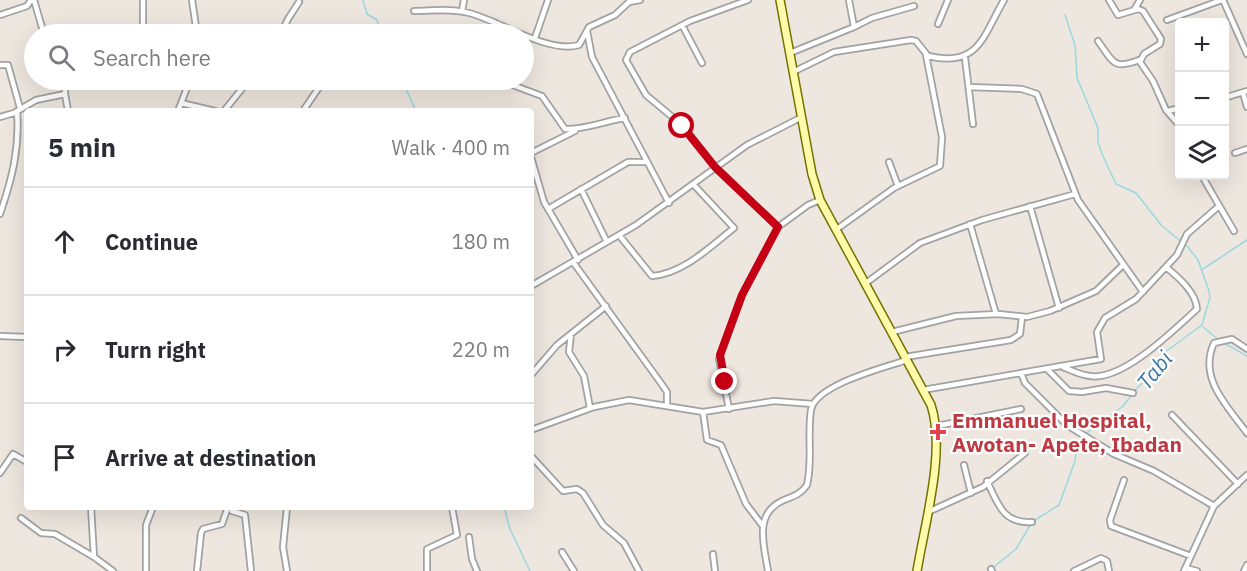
<!DOCTYPE html>
<meta charset="utf-8">
<style>
body{margin:0;font-family:"IBM Plex Sans",sans-serif;background:#f7f7f7;color:#2b2b33}
.controls{position:absolute;right:18px;top:18px;display:grid;overflow:hidden;border-radius:6px;box-shadow:0 6px 24px #0002}
.controls button{width:54px;height:54px;display:grid;place-items:center;padding:0;border:0;border-bottom:2px solid #e1e1e2;background:#fff;color:#2b2b33;font:30px sans-serif}
.stop{position:absolute;width:18px;height:18px;margin:-14px;border:4px solid #c50014;border-radius:50%;background:#fff}
.stop.end{background:#c50014;border-color:#fff;box-shadow:0 2px 6px #0008}
.list{margin:0;padding:0;list-style:none}
h2{display:flex;justify-content:space-between;align-items:center;height:78px;margin:0;padding:0 24px;font-size:26px}
h2 small{font-size:20px;font-weight:400;color:#7c7c81}
.list li{display:grid;grid-template-columns:39px 1fr auto;gap:18px;align-items:center;box-sizing:border-box;height:108px;padding:0 24px;border-top:2px solid #e1e1e2}
.list b{display:block;font-size:22px;white-space:nowrap}
.list em{font-size:20px;font-style:normal;color:#7c7c81}
.icon{flex:none;width:33px;height:33px;fill:none;stroke:currentColor;stroke-width:2;stroke-linecap:round;stroke-linejoin:round}
.map{position:relative;flex:none;width:1247px;height:571px;overflow:hidden}
.search{position:absolute;background:#fff;box-shadow:0 6px 24px #0002;left:24px;top:24px;width:510px;height:66px;display:flex;align-items:center;gap:15px;box-sizing:border-box;padding:0 21px;border-radius:33px;color:#7c7c81;font-size:22px}
.panel{position:absolute;background:#fff;box-shadow:0 6px 24px #0002;left:24px;top:108px;width:510px;height:402px;border-radius:6px}
.map>svg:first-child{display:block}
.lines{fill:none;stroke-linecap:round;stroke-linejoin:round}
.stream{stroke:#99d8e1;stroke-width:1.5}
.minor-casing{stroke:#a2a2a2;stroke-width:8}
.secondary-casing{stroke:#727300;stroke-width:10}
.minor{stroke:#fff;stroke-width:4.5}
.secondary{stroke:#fffbab;stroke-width:7}
.route{stroke:#c50014;stroke-width:8}
.health-dot{fill:#e0444e;stroke:#fff;stroke-width:2}
.labels{text-anchor:middle;dominant-baseline:central;stroke-width:4.5;stroke-linejoin:round;paint-order:stroke}
.health-label{font-size:21px;font-weight:bold;fill:#be3a42;stroke:#fff;text-anchor:start}
.water-label{font-size:22px;font-style:italic;fill:#3a78a3;stroke:#fff}
</style>
<div class="map">
<svg width="1247" height="571" viewBox="0 0 1247 571">
<rect width="100%" height="100%" fill="#eee7df"/>
<g class="lines">
<!-- stream -->
<path class="stream" d="M 363,0 L 367,14 L 377,20 L 381,34
M 1065,15 L 1075,45 L 1077,78 L 1098,128 L 1098,142 L 1102,154 L 1116,184 L 1136,193 L 1162,226 L 1188,247 L 1198,260 L 1209,291 L 1210,297 L 1202,325 L 1164,353 L 1163,363 L 1134,391
M 402,80 L 416,111
M 1203,269 L 1247,240
M 1203,327 L 1220,341
M 1224,343 L 1247,356
M 504,507 L 510,529 L 530,571
M 989,571 L 1016,549 L 1032,522 L 1059,505 L 1075,461 L 1077,444 L 1088,432 L 1122,407 L 1132,395"/>
<!-- minor casing -->
<g class="minor-casing">
<path id="minor" d="M 34,0 L 43,31 L 91,28 L 112,34
M 143,0 L 143,34
M 192,0 L 197,34
M 748,0 L 690,21 L 630,52 L 626,60 L 646,95 L 682,125 L 715,167 L 778,227
M 1109,0 L 1118,15 L 1138,9 L 1143,11 L 1161,39 L 1160,44 L 1144,54 L 1140,62 L 1153,81 L 1166,110 L 1180,126
M 1223,0 L 1247,54
M 629,2 L 640,0
M 1134,10 L 1140,0
M 414,11 C 431,11 452,8 469,13 C 500,21 549,54 579,45 L 589,27 L 615,15 L 629,2
M 462,11 L 464,0
M 0,15 L 27,6 L 31,0
M 1167,20 L 1222,0
M 938,24 L 948,0
M 682,25 L 702,63
M 284,27 L 305,34
M 854,27 L 872,18 L 914,6
M 587,31 L 592,57 L 669,203
M 281,34 L 288,19 L 299,2
M 491,34 L 494,22
M 535,38 L 548,0
M 1098,41 C 1113,62 1113,70 1139,60
M 790,53 L 854,27 L 849,0
M 965,58 L 973,124
M 0,65 L 8,65 L 20,108
M 793,72 L 834,52 L 911,40 L 916,41 L 928,56 C 979,68 983,36 1004,0
M 499,80 L 542,96 L 565,129 C 584,130 605,121 625,118
M 969,87 L 1022,89 L 1037,94 L 1078,200 L 1143,292
M 1243,93 L 1247,107
M 65,94 L 68,111
M 1224,98 L 1247,91
M 181,103 L 215,111
M 178,111 L 190,80
M 224,111 L 249,80
M 303,111 L 324,80
M 1168,111 L 1180,108
M 0,117 L 14,113 L 36,100 L 65,94 L 65,80
M 531,153 L 575,131
M 1235,153 L 1247,149
M 531,157 L 544,202 L 578,260
M 889,162 L 898,186
M 1202,176 L 1234,231
M 581,189 L 607,242
M 1030,206 L 1059,308
M 548,209 L 628,162 L 647,162
M 0,214 C 12,179 20,148 17,111
M 970,224 L 996,314
M 837,229 L 894,188 L 940,166 L 942,137 L 926,55
M 619,235 L 652,276 C 683,274 711,246 734,228 L 693,184
M 573,262 L 663,386 L 667,392 L 667,405
M 866,283 L 920,243 L 982,220 L 1075,194
M 531,286 L 636,225 L 747,145 L 802,117
M 892,332 L 956,316 L 998,314 L 1027,317 L 1050,311 L 1096,291 L 1123,265
M 571,334 L 569,352 L 584,376 L 590,408
M 0,336 L 27,337
M 1247,349 L 1232,339 L 1214,343 C 1198,378 1227,406 1247,433
M 905,357 L 1011,340 L 1020,334 L 1022,317
M 1063,367 C 1075,372 1087,378 1100,376 C 1131,372 1174,330 1197,309 C 1196,292 1178,277 1166,267
M 1047,369 L 1069,391 L 1082,392 L 1106,388 L 1133,393
M 1021,373 L 1025,383 L 1067,425 L 1114,454 L 1154,471 L 1214,506
M 531,375 L 557,345 L 606,306
M 923,390 L 1101,359 L 1097,332 L 1105,318 L 1136,299 L 1177,255 L 1187,234 L 1219,206
M 729,409 L 719,359 L 742,295 L 778,227 L 808,205 L 820,200
M 703,412 L 707,440 L 721,445 L 746,504 L 762,525
M 1172,415 L 1238,484
M 937,426 L 1021,409
M 531,430 L 594,407 L 629,400 L 703,412 L 774,401 L 813,404
M 531,456 L 563,491 L 577,489 L 583,493 L 603,525 L 624,543 L 639,571
M 964,465 L 971,493
M 0,473 L 13,454 L 27,462
M 1124,480 L 1110,520 L 1111,526 L 1191,556
M 987,481 C 998,504 1003,524 1032,522
M 91,507 L 94,557 L 113,571
M 231,507 L 232,511 L 245,515 L 251,571
M 287,507 L 283,547 L 287,571
M 928,512 L 983,487 L 1025,453
M 21,518 L 41,533 L 55,534 L 94,557
M 469,537 L 472,559 L 477,571
M 562,552 L 574,571
M 713,554 L 715,571
M 1186,568 L 1197,571
M 991,569 L 992,571
M 146,571 L 146,525 L 153,507
M 197,571 L 201,533 L 203,529 L 222,524 L 228,507
M 427,571 L 427,549 L 457,535 L 452,507
M 768,571 C 764,545 753,513 784,500 C 794,496 801,494 807,485 C 813,461 807,435 811,410 C 815,385 885,367 907,360
M 1074,571 L 1101,558 L 1107,561 L 1109,571
M 1184,571 L 1214,506 L 1247,475
M 1244,571 L 1247,565"/>
</g>
<!-- secondary casing -->
<g class="secondary-casing">
<path id="secondary" d="M 780,0 L 812,174 L 820,200 L 931,405 C 946,451 925,522 917,571"/>
</g>
<!-- minor -->
<use href="#minor" class="minor"/>
<!-- secondary -->
<use href="#secondary" class="secondary"/>
</g>
<g class="lines">
<!-- route -->
<path class="route" d="M 682,126 L 715,167 L 778,227 L 742,295 L 720,355 L 725,382"/>
</g>
<!-- markers -->
<path class="health-dot" d="M935 423h6v6h6v6h-6v6h-6v-6h-6v-6h6z"/>
<g class="labels">
<!-- health labels -->
<g class="health-label">
<text x="952" y="420">Emmanuel Hospital,<tspan x="952" dy="24">Awotan- Apete, Ibadan</tspan></text>
</g>
<!-- water labels -->
<g class="water-label">
<text transform="translate(1154 370) rotate(-51)">Tabi</text>
</g>
</g>
</svg>
<div class="controls">
<button>+</button>
<button>−</button>
<button><svg class="icon" aria-label="layers" viewBox="0 0 24 24"><path d="M12 4l9 5-9 5-9-5zM3 14l9 5 9-5"/></svg></button>
</div>
<div class="stop" style="left:682px;top:126px"></div>
<div class="stop end" style="left:725px;top:382px"></div>
<div class="search"><svg class="icon" aria-label="search" viewBox="0 0 24 24"><circle cx="10" cy="10" r="6"/><path d="M15 15l6 6"/></svg>Search here</div>
<section class="panel">
<h2>5 min<small>Walk · 400 m</small></h2>
<ul class="list">
<li><svg class="icon" aria-label="ahead" viewBox="0 0 24 24"><path d="M12 20V5M6 11l6-6 6 6"/></svg><div><b>Continue</b></div><em>180 m</em></li>
<li><svg class="icon" aria-label="right" viewBox="0 0 24 24"><path d="M7 20v-9h11M14 6l5 5-5 5"/></svg><div><b>Turn right</b></div><em>220 m</em></li>
<li><svg class="icon" aria-label="arrive" viewBox="0 0 24 24"><path d="M6 21V4h12l-3 4 3 4H6"/></svg><div><b>Arrive at destination</b></div></li>
</ul>
</section>
</div>
